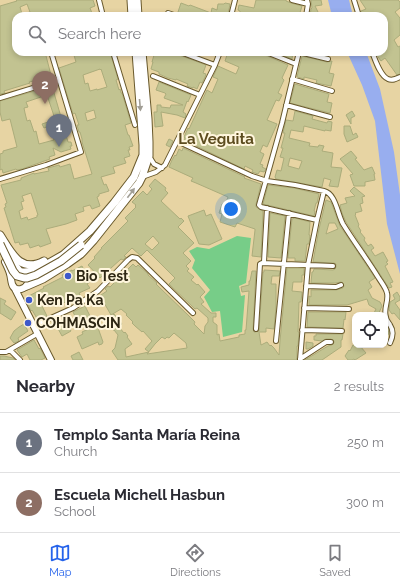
<!DOCTYPE html>
<meta charset="utf-8">
<style>
body{margin:0;font-family:Raleway,sans-serif;background:#f2f2f3;color:#2b2b33}
.controls{position:absolute;right:12px;bottom:12px;display:grid;overflow:hidden;border-radius:8px;box-shadow:0 2px 6px #0003}
.controls button{width:36px;height:36px;display:grid;place-items:center;padding:0;border:0;border-bottom:1px solid #e1e1e2;background:#fff;color:#2b2b33;font:20px sans-serif}
.you{position:absolute;left:231px;top:209px;width:14px;height:14px;margin:-10px;border:3px solid #fff;border-radius:50%;background:#1a73e8;box-shadow:0 0 0 6px #1a73e833}
.badge{display:grid;place-items:center;width:26px;height:26px;border-radius:50%;background:#2563eb;color:#fff;font-size:13px;font-weight:700}
.pin{position:absolute;translate:-50% -33px;filter:drop-shadow(0 1px 2px #0008)}
.pin::after{content:'';position:absolute;top:21px;width:14px;height:12px;background:inherit;clip-path:polygon(0 0,100% 0,50% 100%)}
.list{margin:0;padding:0;list-style:none}
h2{display:flex;justify-content:space-between;align-items:center;height:52px;margin:0;padding:0 16px;font-size:17px}
h2 small{font-size:13px;font-weight:400;color:#7c7c81}
.list li{display:grid;grid-template-columns:26px 1fr auto;gap:12px;align-items:center;box-sizing:border-box;height:60px;padding:0 16px;border-top:1px solid #e1e1e2}
.list b{display:block;font-size:15px;white-space:nowrap}
.list p{margin:0;font-size:13px;white-space:nowrap;color:#7c7c81}
.list em{font-size:13px;font-style:normal;color:#7c7c81}
.icon{flex:none;width:22px;height:22px;fill:none;stroke:currentColor;stroke-width:2;stroke-linecap:round;stroke-linejoin:round}
.map{position:relative;flex:none;width:400px;height:360px;overflow:hidden}
.search{position:absolute;background:#fff;box-shadow:0 2px 6px #0003;left:12px;right:12px;top:12px;height:44px;display:flex;align-items:center;gap:10px;box-sizing:border-box;padding:0 14px;border-radius:12px;color:#7c7c81;font-size:15px}
.sheet{height:172px;background:#fff}
nav{display:flex;justify-content:space-around;align-items:center;box-sizing:border-box;height:56px;border-top:1px solid #e1e1e2;background:#fff;font-size:11px;color:#7c7c81}
nav a{display:grid;justify-items:center;gap:2px}
nav .on{color:#2563eb}
.map>svg:first-child{display:block}
.green{fill:#77cd88}
.water{fill:#98aeef}
.building{fill:#c2c391;stroke:#abac7b;fill-rule:evenodd}
.lines{fill:none;stroke-linecap:round;stroke-linejoin:round}
.street-casing{stroke:#69592c;stroke-width:6}
.secondary-casing{stroke:#69592c;stroke-width:8}
.primary-casing{stroke:#69592c;stroke-width:9}
.street{stroke:#fff;stroke-width:4}
.secondary{stroke:#fff;stroke-width:6}
.primary{stroke:#fff;stroke-width:7}
.primary-bridge-casing{stroke:#69592c;stroke-width:9;stroke-linecap:butt}
.primary-bridge{stroke:#fff;stroke-width:7}
.oneway{fill:#a19e95}
.poi-dot{fill:#3e59cb;stroke:#fff6dd;stroke-width:1.5}
.labels{text-anchor:middle;dominant-baseline:central;stroke-width:4;stroke-linejoin:round;paint-order:stroke}
.poi-label{font-size:14px;font-weight:bold;fill:#2e2714;stroke:#fff6dd;text-anchor:start}
.neighbourhood-label{font-size:15px;font-weight:bold;fill:#5d4c1f;stroke:#fff6dd}
</style>
<div class="map">
<svg width="400" height="360" viewBox="0 0 400 360">
<rect width="100%" height="100%" fill="#e7d4a3"/>
<!-- green -->
<path class="green" d="M 237,236 L 251,238 L 246,283 L 239,286 L 241,296 L 245,295 L 242,332 L 223,337 L 220,311 L 212,312 L 204,297 L 210,290 L 192,268 L 195,260 L 189,251 L 197,247 L 209,249 Z"/>
<!-- water -->
<path class="water" d="M 328,0 L 349,0 L 353,16 L 332,16 Z
M 347,52 L 366,52 L 380,89 L 394,152 L 400,195 L 400,274 L 387,224 L 375,121 L 362,85 Z"/>
<!-- building -->
<path class="building" d="M 16,0 L 93,0 L 95,6 L 90,8 L 93,16 L 16,16 L 16,52 L 45,52 L 51,75 L 50,76 L 50,77 L 42,80 L 39,81 L 38,80 L 29,82 L 30,83 L 4,91 L 5,93 L 0,94 L 0,6 L 17,1 ZM 27,4 L 30,12 L 22,14 L 20,7 Z
M 256,0 L 286,0 L 286,1 L 291,3 L 302,6 L 299,16 L 248,16 L 240,13 L 240,11 L 238,10 L 239,5 L 254,8 Z
M 311,0 L 321,0 L 322,5 L 315,6 L 320,16 L 310,16 L 311,9 L 312,8 Z
M 360,0 L 398,0 L 400,2 L 400,8 L 395,12 L 400,18 L 400,35 L 394,40 L 398,47 L 400,46 L 400,74 L 397,75 L 385,58 L 381,61 L 376,54 L 378,52 L 384,52 L 384,16 L 362,16 L 361,11 L 366,9 Z
M 181,3 L 189,6 L 190,5 L 211,13 L 212,8 L 217,10 L 218,4 L 224,4 L 225,3 L 230,4 L 228,15 L 220,14 L 219,16 L 191,16 L 178,12 Z
M 73,52 L 110,52 L 118,79 L 116,80 L 119,90 L 120,89 L 121,93 L 122,93 L 131,123 L 125,125 L 128,135 L 129,135 L 133,146 L 129,147 L 130,150 L 128,150 L 130,156 L 124,158 L 126,163 L 113,167 L 115,173 L 101,177 L 104,185 L 106,184 L 109,191 L 99,194 L 99,196 L 97,197 L 100,206 L 92,209 L 90,205 L 83,207 L 84,211 L 75,214 L 77,220 L 66,224 L 46,229 L 51,243 L 40,247 L 39,245 L 30,248 L 28,243 L 20,245 L 19,242 L 15,243 L 4,208 L 6,207 L 5,204 L 7,203 L 1,185 L 21,180 L 21,178 L 34,173 L 34,174 L 49,171 L 48,168 L 59,165 L 60,167 L 70,164 L 74,179 L 92,174 L 82,142 L 82,139 L 80,132 L 79,132 L 77,125 L 79,125 L 75,113 L 73,114 L 59,68 L 76,62 ZM 100,69 L 100,70 L 101,69 L 107,87 L 97,90 L 97,89 L 90,91 L 88,83 L 85,84 L 83,75 ZM 94,110 L 96,118 L 87,121 L 85,113 ZM 31,193 L 38,215 L 37,215 L 37,217 L 28,220 L 27,217 L 21,219 L 19,211 L 23,209 L 21,202 L 24,201 L 22,196 Z
M 147,52 L 171,52 L 206,65 L 203,73 L 206,74 L 205,77 L 202,83 L 200,82 L 197,89 L 193,87 L 193,88 L 187,86 L 188,84 L 176,79 L 176,80 L 168,78 L 159,74 L 159,72 L 151,69 L 153,62 L 152,62 L 154,55 Z
M 228,52 L 263,52 L 265,55 L 288,65 L 282,78 L 284,80 L 278,93 L 282,95 L 279,101 L 276,100 L 267,120 L 277,124 L 267,147 L 263,145 L 260,152 L 264,154 L 260,164 L 263,165 L 262,167 L 266,169 L 264,172 L 260,171 L 258,174 L 252,172 L 253,170 L 245,166 L 244,169 L 184,140 L 185,138 L 184,137 L 188,128 L 189,129 L 207,90 L 212,93 L 218,79 L 213,77 L 218,66 L 236,74 L 239,67 L 225,61 Z
M 275,52 L 293,52 L 292,59 Z
M 302,56 L 327,62 L 332,61 L 329,73 L 334,74 L 331,86 L 316,83 L 317,80 L 304,77 L 304,79 L 297,77 Z
M 159,82 L 191,95 L 188,102 L 187,101 L 183,112 L 186,114 L 185,118 L 177,115 L 161,112 L 163,126 L 155,127 L 154,112 L 157,112 L 157,105 L 161,105 L 161,107 L 170,108 L 171,105 L 183,105 L 164,98 L 166,94 L 165,93 L 156,90 Z
M 295,84 L 329,94 L 327,102 L 332,103 L 330,113 L 290,103 Z
M 52,86 L 61,117 L 55,119 L 47,95 L 26,102 L 28,107 L 24,108 L 25,113 L 27,121 L 30,120 L 34,132 L 36,131 L 39,144 L 54,140 L 51,131 L 50,131 L 49,126 L 44,128 L 42,124 L 54,120 L 57,130 L 64,128 L 68,142 L 71,142 L 72,146 L 70,146 L 71,149 L 61,152 L 53,148 L 55,155 L 49,157 L 50,159 L 22,169 L 17,170 L 16,169 L 3,173 L 2,169 L 0,170 L 0,154 L 3,153 L 3,151 L 17,147 L 10,119 L 2,121 L 0,112 L 0,101 Z
M 295,111 L 313,116 L 312,119 L 327,123 L 328,121 L 332,122 L 331,131 L 325,130 L 325,131 L 304,126 L 303,132 L 291,130 L 289,138 L 310,143 L 309,146 L 318,147 L 319,145 L 324,146 L 322,151 L 333,153 L 331,167 L 342,168 L 338,187 L 329,186 L 331,180 L 324,178 L 322,187 L 276,179 L 275,177 L 277,170 L 281,171 L 284,158 L 280,157 L 283,148 L 281,148 L 285,133 L 283,133 L 286,120 L 293,121 ZM 290,158 L 302,161 L 299,169 L 288,166 Z
M 352,111 L 355,116 L 351,118 L 351,124 L 346,115 Z
M 344,126 L 350,126 L 353,135 L 356,133 L 358,137 L 347,142 L 344,134 Z
M 169,139 L 173,141 L 170,147 L 166,145 Z
M 183,148 L 245,177 L 244,178 L 261,184 L 256,204 L 256,207 L 259,209 L 263,211 L 261,257 L 252,256 L 255,230 L 255,229 L 237,223 L 235,227 L 220,222 L 222,214 L 219,213 L 222,204 L 225,205 L 228,197 L 196,183 L 191,181 L 193,178 L 169,167 L 172,160 L 175,155 L 176,156 L 179,149 L 182,151 Z
M 351,151 L 357,158 L 355,159 L 364,170 L 372,167 L 375,174 L 374,174 L 375,180 L 365,182 L 365,186 L 354,186 L 350,175 L 353,174 L 340,159 Z
M 155,179 L 166,188 L 165,190 L 168,193 L 161,201 L 180,219 L 181,218 L 184,221 L 178,227 L 194,243 L 183,253 L 191,261 L 186,266 L 189,269 L 187,271 L 194,277 L 191,280 L 197,285 L 198,284 L 205,292 L 200,297 L 204,302 L 201,304 L 211,313 L 216,313 L 216,317 L 213,317 L 213,322 L 217,325 L 217,335 L 219,334 L 220,341 L 239,337 L 239,335 L 245,334 L 245,330 L 246,330 L 249,291 L 242,292 L 241,287 L 249,285 L 249,281 L 250,281 L 252,271 L 256,271 L 253,329 L 254,332 L 255,332 L 259,331 L 263,272 L 264,272 L 264,270 L 280,271 L 279,276 L 272,276 L 271,284 L 276,284 L 276,307 L 274,329 L 266,328 L 266,332 L 259,332 L 261,345 L 267,342 L 270,346 L 271,345 L 274,348 L 279,355 L 280,341 L 287,268 L 304,268 L 304,275 L 302,275 L 302,282 L 293,282 L 292,291 L 302,292 L 301,302 L 299,302 L 298,332 L 299,332 L 298,346 L 297,346 L 297,360 L 118,360 L 112,351 L 115,348 L 118,335 L 114,330 L 113,330 L 110,327 L 113,325 L 108,319 L 114,314 L 122,324 L 119,327 L 124,333 L 125,332 L 128,336 L 127,337 L 132,344 L 125,349 L 126,357 L 149,352 L 145,349 L 152,341 L 143,331 L 142,332 L 135,326 L 132,323 L 133,322 L 126,315 L 127,314 L 121,309 L 111,315 L 103,301 L 98,304 L 95,299 L 107,291 L 105,289 L 108,286 L 110,287 L 119,278 L 118,277 L 125,269 L 127,270 L 133,264 L 136,267 L 138,265 L 147,273 L 148,274 L 148,275 L 157,283 L 156,284 L 189,316 L 195,322 L 194,324 L 204,334 L 205,326 L 208,322 L 208,318 L 197,308 L 195,309 L 169,284 L 175,278 L 147,250 L 141,256 L 132,248 L 124,256 L 126,257 L 123,260 L 121,259 L 100,278 L 88,265 L 95,258 L 94,257 L 102,248 L 101,248 L 128,221 L 125,218 L 136,207 L 135,206 L 136,205 L 132,202 L 143,191 L 147,195 L 152,189 L 149,186 ZM 153,236 L 159,243 L 152,250 L 145,244 ZM 174,333 L 186,343 L 187,348 L 147,354 L 155,344 L 162,337 L 165,339 L 167,337 L 169,338 Z
M 268,185 L 294,188 L 319,194 L 317,203 L 316,203 L 314,211 L 315,211 L 314,216 L 263,204 Z
M 354,187 L 365,196 L 362,197 L 363,203 L 360,204 L 362,211 L 355,213 L 356,214 L 355,215 L 359,225 L 358,226 L 361,231 L 360,232 L 365,238 L 364,240 L 368,246 L 371,244 L 374,248 L 371,250 L 375,256 L 383,252 L 388,261 L 386,262 L 388,264 L 385,266 L 393,282 L 390,283 L 392,287 L 389,288 L 346,222 L 342,213 L 340,205 L 347,203 L 345,198 L 355,196 L 350,191 Z
M 326,200 L 331,202 L 340,226 L 375,278 L 369,282 L 372,287 L 368,290 L 372,298 L 380,302 L 382,306 L 378,315 L 373,315 L 376,309 L 369,305 L 367,299 L 347,305 L 309,305 L 309,296 L 311,297 L 311,290 L 336,290 L 343,288 L 344,286 L 343,283 L 341,282 L 335,283 L 311,283 L 312,272 L 313,272 L 314,269 L 333,270 L 335,269 L 336,267 L 336,264 L 334,263 L 313,262 L 319,229 ZM 329,223 L 335,223 L 338,229 L 326,234 Z
M 204,210 L 206,216 L 211,214 L 222,239 L 209,245 L 199,244 L 188,216 Z
M 270,213 L 285,216 L 281,258 L 268,257 Z
M 295,218 L 310,222 L 309,235 L 310,235 L 309,244 L 307,244 L 305,261 L 295,261 L 295,258 L 288,258 L 292,219 Z
M 82,266 L 90,282 L 87,284 L 90,288 L 79,293 L 80,295 L 55,307 L 50,299 L 41,304 L 47,316 L 38,320 L 32,310 L 31,311 L 25,298 L 44,288 L 43,287 L 63,277 L 62,275 L 72,270 L 72,271 Z
M 397,292 L 400,297 L 400,300 L 395,303 L 400,310 L 400,320 L 394,313 L 392,314 L 389,310 L 390,302 L 395,299 L 393,295 Z
M 0,298 L 6,301 L 4,304 L 16,312 L 11,320 L 0,313 Z
M 85,306 L 92,320 L 80,326 L 73,312 Z
M 308,312 L 346,312 L 345,320 L 344,319 L 343,328 L 307,327 Z
M 65,320 L 71,331 L 62,336 L 56,325 Z
M 24,324 L 28,331 L 18,338 L 19,341 L 14,343 L 10,338 L 14,331 L 19,327 Z
M 385,324 L 388,329 L 389,334 L 385,335 Z
M 97,325 L 103,342 L 102,344 L 99,345 L 98,342 L 82,349 L 77,337 L 83,334 L 82,332 Z
M 316,334 L 343,334 L 342,340 L 341,340 L 341,347 L 322,360 L 305,360 L 328,346 L 332,345 L 334,343 L 334,341 L 331,339 L 326,339 L 322,341 L 314,340 L 314,336 L 316,336 Z
M 34,340 L 39,349 L 40,348 L 45,358 L 41,360 L 30,360 L 27,354 L 22,357 L 17,350 Z
M 306,342 L 313,343 L 313,346 L 308,349 L 306,349 Z
M 353,345 L 358,345 L 359,347 L 360,346 L 366,353 L 355,360 L 354,359 L 352,360 L 348,360 L 345,356 L 349,350 L 350,351 Z
M 79,352 L 83,360 L 73,360 L 71,356 Z
M 0,356 L 4,356 L 13,358 L 15,360 L 0,360 Z"/>
<g class="lines">
<!-- street casing -->
<g class="street-casing">
<path id="street" d="M 99,0 L 103,16
M 292,0 L 308,4
M 354,0 L 359,16
M 168,13 L 177,16
M 231,16 L 235,0
M 306,16 L 308,4 L 307,0
M 113,52 L 135,125
M 180,52 L 215,65
M 266,52 L 296,64
M 299,52 L 282,123 L 259,205 L 261,207 L 317,220
M 299,52 L 328,59
M 372,52 C 375,59 380,76 388,79 C 392,81 396,79 400,77
M 153,76 L 200,95
M 292,79 L 332,91
M 0,98 L 59,80
M 286,105 L 330,117
M 177,141 L 252,176 L 267,181 L 295,185 L 324,191 L 317,220 L 308,265 L 300,360
M 149,156 L 154,164 L 162,168
M 142,177 L 156,172 L 165,165 L 215,65 L 220,52
M 0,179 L 46,165 L 81,152 L 51,52
M 324,191 C 336,194 337,213 343,224 C 354,242 367,259 378,277 C 381,282 386,288 387,293 C 389,301 383,309 386,317 C 386,320 389,323 390,325 C 394,331 393,337 390,343
M 264,262 L 267,208
M 306,286 L 336,287 L 341,285
M 304,308 L 349,309
M 33,326 L 73,308 L 98,291 L 128,260 L 132,257 L 137,258 L 193,313
M 256,329 L 260,264 L 262,263 L 333,266
M 302,330 L 342,331
M 276,341 L 289,213
M 10,350 L 20,360
M 0,352 L 6,352 L 37,334
M 300,359 L 326,342 L 331,342"/>
</g>
<!-- secondary casing -->
<g class="secondary-casing">
<path id="secondary" d="M 8,252 L 17,267 L 20,271
M 5,262 C 7,266 9,270 10,274 C 12,280 10,291 21,289 C 25,288 27,286 28,283 C 32,271 16,266 11,278
M 14,287 L 51,360"/>
</g>
<!-- primary casing -->
<g class="primary-casing">
<path id="primary" d="M 131,0 L 132,16
M 137,0 L 138,16
M 0,235 C 11,252 20,274 44,261
M 25,272 L 35,271 L 63,255 L 90,231 L 114,203 L 134,177 L 143,155 L 143,145 L 136,52
M 27,286 L 43,279 L 67,264 L 81,254 L 93,241 L 139,183 L 142,177 L 149,156 L 149,142 L 148,119 L 142,52"/>
</g>
<!-- street -->
<use href="#street" class="street"/>
<!-- secondary -->
<use href="#secondary" class="secondary"/>
<!-- primary -->
<use href="#primary" class="primary"/>
<!-- primary-bridge casing -->
<g class="primary-bridge-casing">
<path id="primary-bridge" d="M 0,244 L 13,271 L 17,276 L 24,278 L 27,278 L 36,275 L 61,261 L 81,245"/>
</g>
<!-- primary-bridge -->
<use href="#primary-bridge" class="primary-bridge"/>
</g>
<!-- one-way arrows -->
<defs><path id="oneway-solid" d="M-6-.8H1V-3.2L6.5 0L1 3.2V.8H-6Z"/></defs>
<g class="oneway">
<use href="#oneway-solid" transform="translate(140 105) rotate(85)"/>
<use href="#oneway-solid" transform="translate(131 193) rotate(-53)"/>
</g>
<!-- markers -->
<g class="poi-dot">
<circle cx="68" cy="276" r="4"/>
<circle cx="29" cy="300" r="4"/>
<circle cx="28" cy="323" r="4"/>
</g>
<g class="labels">
<!-- poi labels -->
<g class="poi-label">
<text x="76" y="276">Bio Test</text>
<text x="37" y="300">Ken Pa Ka</text>
<text x="36" y="323">COHMASCIN</text>
</g>
<!-- neighbourhood labels -->
<g class="neighbourhood-label">
<text x="216" y="139">La Veguita</text>
</g>
</g>
</svg>
<div class="controls">
<button><svg class="icon" aria-label="locate" viewBox="0 0 24 24"><circle cx="12" cy="12" r="6"/><path d="M12 2v4M12 18v4M2 12h4M18 12h4"/></svg></button>
</div>
<div class="you"></div>
<div class="pin badge" style="left:59px;top:147px;background:#6b7280">1</div>
<div class="pin badge" style="left:45px;top:104px;background:#8d6e63">2</div>
<div class="search"><svg class="icon" aria-label="search" viewBox="0 0 24 24"><circle cx="10" cy="10" r="6"/><path d="M15 15l6 6"/></svg>Search here</div>
</div>
<section class="sheet">
<h2>Nearby<small>2 results</small></h2>
<ul class="list">
<li><span class="badge" style="background:#6b7280">1</span><div><b>Templo Santa María Reina</b><p>Church</p></div><em>250 m</em></li>
<li><span class="badge" style="background:#8d6e63">2</span><div><b>Escuela Michell Hasbun</b><p>School</p></div><em>300 m</em></li>
</ul>
</section>
<nav>
<a class="on"><svg class="icon" aria-label="map" viewBox="0 0 24 24"><path d="M3 6l6-2 6 2 6-2v14l-6 2-6-2-6 2zM9 4v14M15 6v14"/></svg>Map</a>
<a><svg class="icon" aria-label="directions" viewBox="0 0 24 24"><path d="M12 3l9 9-9 9-9-9zM9 14v-3h6M13 9l2 2-2 2"/></svg>Directions</a>
<a><svg class="icon" aria-label="saved" viewBox="0 0 24 24"><path d="M7 4h10v16l-5-4-5 4z"/></svg>Saved</a>
</nav>
